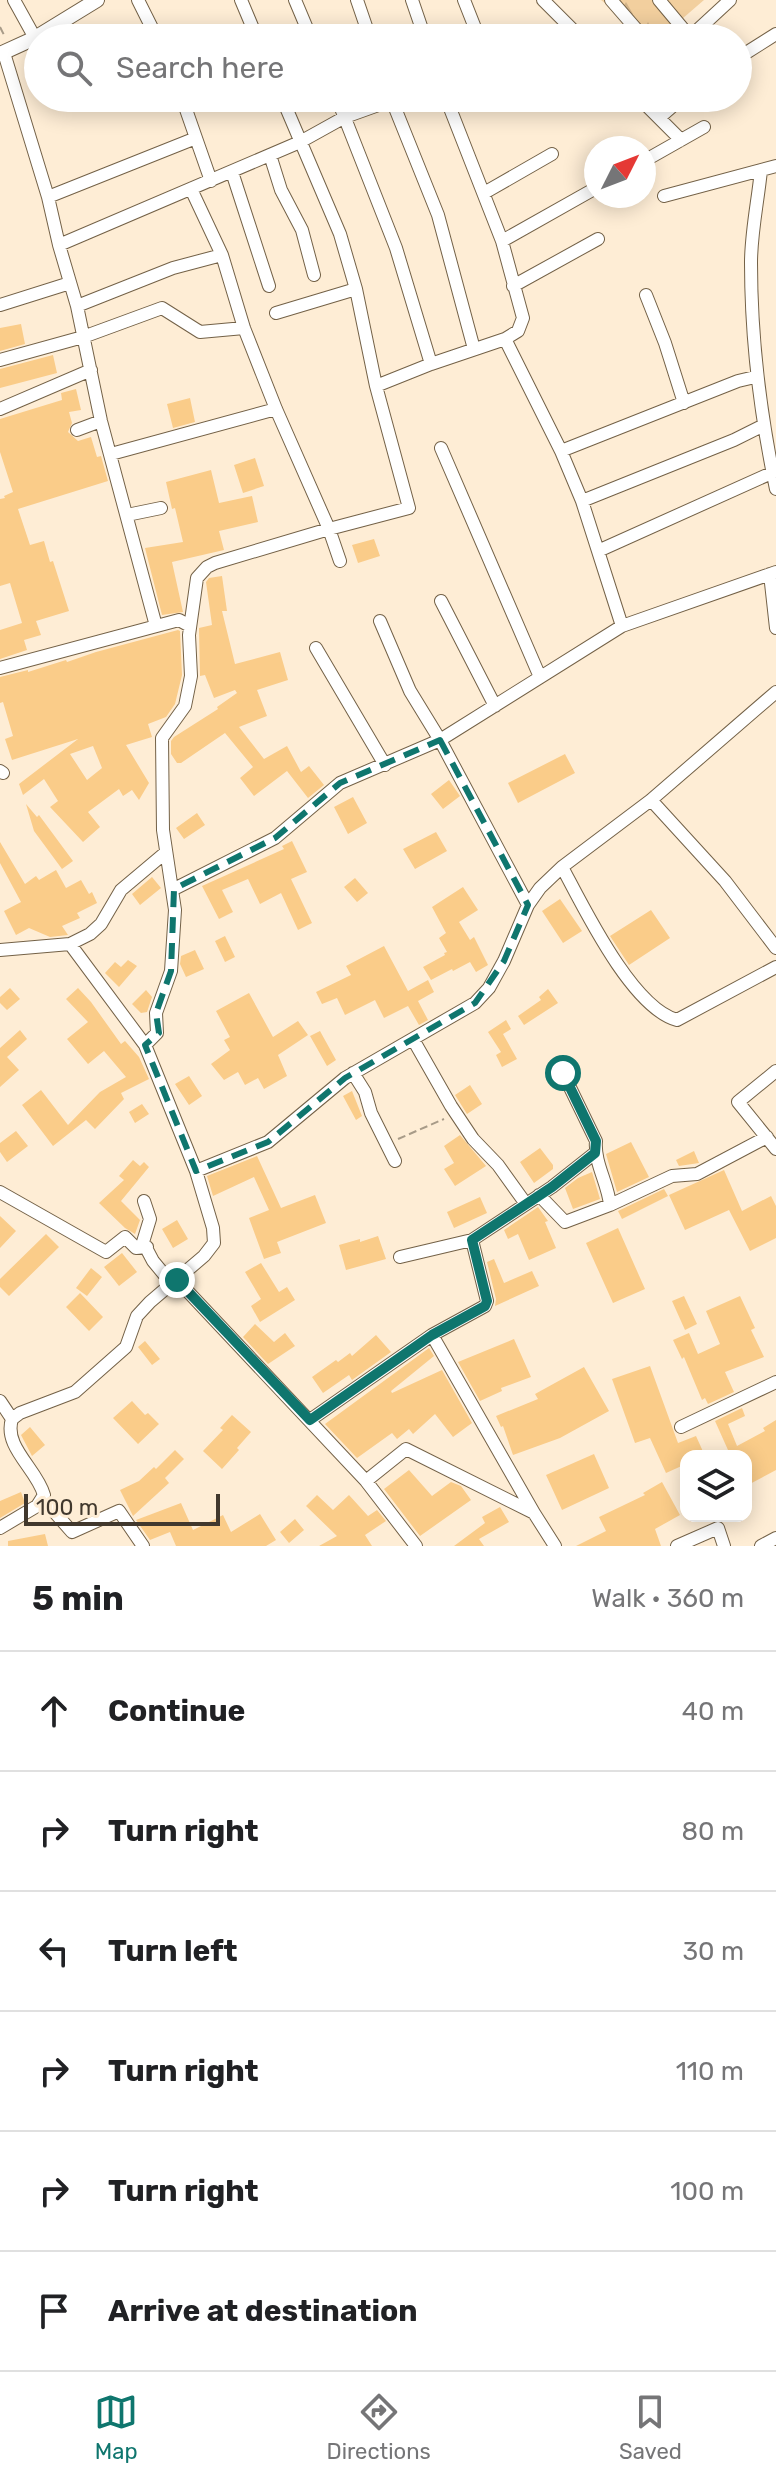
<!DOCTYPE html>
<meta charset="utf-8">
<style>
body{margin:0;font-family:Rubik,sans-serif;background:#f6f6f6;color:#202124}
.controls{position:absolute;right:24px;bottom:24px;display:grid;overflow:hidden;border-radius:16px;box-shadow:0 4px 20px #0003}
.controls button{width:72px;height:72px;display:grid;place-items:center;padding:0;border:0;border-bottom:2px solid #e0e0e0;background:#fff;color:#202124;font:40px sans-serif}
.compass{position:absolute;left:584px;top:136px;width:72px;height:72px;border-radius:50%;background:#fff;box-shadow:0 4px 20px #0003;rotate:48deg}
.scale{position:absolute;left:24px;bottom:20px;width:196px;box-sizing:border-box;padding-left:8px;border:4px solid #41382d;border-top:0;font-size:22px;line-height:28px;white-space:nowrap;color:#41382d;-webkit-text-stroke:6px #feedd5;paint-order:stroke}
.stop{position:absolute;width:24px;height:24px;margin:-18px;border:6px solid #0f766e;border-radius:50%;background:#fff}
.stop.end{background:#0f766e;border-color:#fff;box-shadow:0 2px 8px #0008}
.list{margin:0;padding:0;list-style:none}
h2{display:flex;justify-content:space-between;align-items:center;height:104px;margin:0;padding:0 32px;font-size:34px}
h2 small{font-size:26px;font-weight:400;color:#757577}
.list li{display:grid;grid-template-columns:52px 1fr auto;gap:24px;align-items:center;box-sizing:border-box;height:120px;padding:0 32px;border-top:2px solid #e0e0e0}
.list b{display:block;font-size:30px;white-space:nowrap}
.list em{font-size:26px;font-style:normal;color:#757577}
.icon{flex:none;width:44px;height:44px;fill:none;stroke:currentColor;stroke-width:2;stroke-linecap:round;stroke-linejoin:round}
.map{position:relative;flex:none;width:776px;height:1546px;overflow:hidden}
.search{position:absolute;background:#fff;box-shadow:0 4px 20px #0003;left:24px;right:24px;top:24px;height:88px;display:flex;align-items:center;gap:20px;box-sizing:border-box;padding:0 28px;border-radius:44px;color:#757577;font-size:30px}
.sheet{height:824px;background:#fff}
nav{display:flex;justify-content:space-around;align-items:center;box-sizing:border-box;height:112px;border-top:2px solid #e0e0e0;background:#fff;font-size:22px;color:#757577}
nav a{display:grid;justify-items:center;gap:4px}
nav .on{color:#0f766e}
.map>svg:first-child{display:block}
.forest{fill:url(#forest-firs)}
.building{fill:#facc89;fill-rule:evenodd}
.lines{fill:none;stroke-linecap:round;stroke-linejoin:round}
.minor-casing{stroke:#736147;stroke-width:14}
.tertiary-casing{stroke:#736147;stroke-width:16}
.path{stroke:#a89b88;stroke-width:2;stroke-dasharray:8 4;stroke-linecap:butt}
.minor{stroke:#fff;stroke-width:12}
.tertiary{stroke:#fff;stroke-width:14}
.route{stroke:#0f766e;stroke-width:10}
.marked{fill:none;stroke:#0f766e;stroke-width:6;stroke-dasharray:16 10;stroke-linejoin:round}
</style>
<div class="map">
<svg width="776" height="1546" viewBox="0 0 776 1546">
<defs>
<pattern id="forest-firs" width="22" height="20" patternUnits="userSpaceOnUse" patternTransform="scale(2)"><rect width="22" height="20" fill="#f2cf9e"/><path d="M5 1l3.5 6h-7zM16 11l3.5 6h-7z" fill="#d1b288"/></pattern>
</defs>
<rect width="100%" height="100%" fill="#feedd5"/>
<!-- forest -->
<path class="forest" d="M 601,0 L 704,0 L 660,38 L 648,38 Z"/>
<!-- building -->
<path class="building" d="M 21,324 L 25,344 L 0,351 L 0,328 Z
M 53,355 L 57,373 L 0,388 L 0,369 Z
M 76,389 L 81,410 L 69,412 L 72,423 L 68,432 L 78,441 L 91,437 L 97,457 L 101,456 L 108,481 L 18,509 L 30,545 L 44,541 L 50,562 L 53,561 L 69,611 L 36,621 L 41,635 L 24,640 L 27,650 L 0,659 L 0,630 L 22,623 L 10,583 L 0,586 L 0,499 L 5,498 L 4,496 L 13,492 L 0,452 L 0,419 L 62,400 L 61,393 Z
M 190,398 L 195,422 L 173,428 L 167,404 Z
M 255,458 L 264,486 L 243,493 L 234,465 Z
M 211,470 L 219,503 L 252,496 L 258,522 L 219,531 L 224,550 L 172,562 L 183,612 L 162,615 L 145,548 L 183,542 L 175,508 L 172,509 L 166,482 Z
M 374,539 L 380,556 L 358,563 L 352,545 Z
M 222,576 L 227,611 L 222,611 L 235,664 L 280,652 L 288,680 L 257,690 L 267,716 L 239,727 L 264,759 L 287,746 L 301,772 L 309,766 L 324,785 L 308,798 L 287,771 L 254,796 L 240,778 L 253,767 L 225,733 L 181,763 L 177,763 L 171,754 L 171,741 L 174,737 L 218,709 L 217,707 L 237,693 L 235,690 L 214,698 L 205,675 L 200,676 L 199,628 L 212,625 L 206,582 L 209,578 Z
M 178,630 L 180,631 L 182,675 L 175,704 L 166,717 L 148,724 L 152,737 L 126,745 L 149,783 L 139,800 L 132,790 L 123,796 L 119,789 L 88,812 L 100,827 L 83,842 L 50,807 L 58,801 L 44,779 L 23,795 L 19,784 L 78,739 L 12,760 L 5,739 L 13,736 L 3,702 L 0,703 L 0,677 L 28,670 L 28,672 L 66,660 L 67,662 L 96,652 ZM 93,746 L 102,768 L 87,780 L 70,754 Z
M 565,754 L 575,773 L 518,803 L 508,783 Z
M 449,780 L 460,796 L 443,809 L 431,794 Z
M 353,797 L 367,823 L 348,834 L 334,807 Z
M 26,804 L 37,817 L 39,815 L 73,861 L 62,869 L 34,831 Z
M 197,813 L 205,825 L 184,839 L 176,828 Z
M 436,832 L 447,851 L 415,869 L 403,849 Z
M 292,841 L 307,872 L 291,879 L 312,923 L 298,930 L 281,893 L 260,904 L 248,879 L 222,890 L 233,912 L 219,919 L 202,886 L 284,849 L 282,846 Z
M 0,842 L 25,884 L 36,876 L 39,880 L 56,870 L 66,888 L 81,880 L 89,894 L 92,892 L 97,903 L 77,913 L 80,918 L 62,926 L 68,935 L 50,937 L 29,928 L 16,935 L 4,911 L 21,902 L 0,863 Z
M 152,877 L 161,888 L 140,905 L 132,894 Z
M 355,878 L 368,893 L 357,902 L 344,887 Z
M 463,887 L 478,910 L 459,922 L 470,940 L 474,937 L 488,965 L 476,972 L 470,962 L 453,971 L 452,969 L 431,980 L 423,967 L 445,955 L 444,953 L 447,952 L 439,938 L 446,933 L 432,907 Z
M 560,899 L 582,931 L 563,943 L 542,911 Z
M 651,910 L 670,938 L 629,965 L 610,936 Z
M 225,936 L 235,957 L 225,962 L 215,941 Z
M 384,946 L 408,991 L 428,980 L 434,992 L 418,1001 L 428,1020 L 419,1025 L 408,1006 L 384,1018 L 375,1000 L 345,1015 L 337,998 L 322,1004 L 316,992 L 351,975 L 346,966 Z
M 195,950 L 204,969 L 186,977 L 180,964 L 181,956 Z
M 128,960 L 137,966 L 119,987 L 105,973 L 115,962 L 121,967 Z
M 10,988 L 20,999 L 7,1010 L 0,1003 L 0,997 Z
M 78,988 L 91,1002 L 121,1044 L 125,1041 L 139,1057 L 149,1079 L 121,1093 L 124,1099 L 95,1129 L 86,1120 L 53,1146 L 22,1105 L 41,1090 L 68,1125 L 100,1092 L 126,1077 L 104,1051 L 88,1064 L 67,1039 L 88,1022 L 66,999 Z
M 548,989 L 558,1003 L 524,1025 L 518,1016 L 541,1000 L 539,997 Z
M 146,990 L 152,997 L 147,1012 L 141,1013 L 132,1004 Z
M 249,993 L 273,1037 L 298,1021 L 308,1035 L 278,1055 L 287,1076 L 264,1089 L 258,1078 L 245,1085 L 238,1072 L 224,1080 L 211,1064 L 230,1050 L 224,1040 L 230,1037 L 216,1011 Z
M 506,1020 L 511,1029 L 503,1034 L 517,1059 L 502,1067 L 496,1055 L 501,1052 L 488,1032 Z
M 20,1030 L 27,1039 L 7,1057 L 19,1070 L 0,1087 L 0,1048 Z
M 320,1031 L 336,1060 L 327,1066 L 310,1036 Z
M 189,1076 L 202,1096 L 189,1105 L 175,1084 Z
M 470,1085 L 482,1104 L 467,1114 L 455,1095 Z
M 352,1091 L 362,1116 L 356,1120 L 343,1096 Z
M 142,1104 L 149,1114 L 135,1123 L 129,1112 Z
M 16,1131 L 28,1146 L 7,1162 L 0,1152 L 0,1143 Z
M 460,1135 L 486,1166 L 455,1186 L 444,1169 L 454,1163 L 444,1146 Z
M 631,1142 L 649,1177 L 617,1192 L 606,1154 Z
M 540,1148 L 553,1165 L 553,1169 L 534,1183 L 520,1162 Z
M 694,1151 L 699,1163 L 679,1166 L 676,1160 Z
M 257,1156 L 281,1208 L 315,1195 L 326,1223 L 277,1242 L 281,1253 L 264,1259 L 249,1218 L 269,1210 L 254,1177 L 213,1196 L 207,1176 Z
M 133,1160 L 140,1166 L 144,1162 L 149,1167 L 121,1201 L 140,1220 L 135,1234 L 125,1228 L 99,1203 L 124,1180 L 119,1176 Z
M 724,1170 L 742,1211 L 771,1196 L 776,1206 L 776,1238 L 750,1251 L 729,1210 L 685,1230 L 669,1195 Z
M 592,1172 L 600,1199 L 573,1209 L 565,1188 L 578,1178 Z
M 664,1189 L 668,1196 L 622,1219 L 618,1211 Z
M 480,1197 L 487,1213 L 454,1228 L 447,1212 Z
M 538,1207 L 548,1221 L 545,1222 L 556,1248 L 529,1260 L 518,1234 L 508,1239 L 504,1230 Z
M 0,1216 L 16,1231 L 0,1248 Z
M 177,1220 L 188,1239 L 173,1248 L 162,1229 Z
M 618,1228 L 645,1289 L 613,1303 L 586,1243 Z
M 46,1234 L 59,1247 L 9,1296 L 0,1287 L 0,1279 Z
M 378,1236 L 386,1259 L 346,1270 L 339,1245 L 360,1239 L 360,1242 Z
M 122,1253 L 137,1272 L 119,1286 L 104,1267 Z
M 494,1259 L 504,1283 L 532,1271 L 539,1286 L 495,1306 L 496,1299 L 487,1262 Z
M 261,1263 L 279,1292 L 287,1287 L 295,1300 L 260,1322 L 251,1306 L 261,1299 L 245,1272 Z
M 91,1268 L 102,1277 L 87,1296 L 76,1288 Z
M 80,1293 L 103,1317 L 89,1331 L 66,1307 Z
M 684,1296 L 697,1324 L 685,1330 L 672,1301 Z
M 740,1296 L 755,1328 L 751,1330 L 764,1357 L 725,1372 L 734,1392 L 708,1404 L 705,1398 L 702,1400 L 684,1357 L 682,1359 L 673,1340 L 689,1333 L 698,1354 L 720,1344 L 706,1311 Z
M 255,1324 L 274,1342 L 285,1333 L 295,1346 L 268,1364 L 243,1337 Z
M 376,1335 L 391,1352 L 352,1380 L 349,1375 L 323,1393 L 312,1377 L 336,1360 L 338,1362 L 350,1353 L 352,1356 Z
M 514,1339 L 531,1377 L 501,1388 L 502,1391 L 480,1401 L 458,1362 Z
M 145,1341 L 160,1359 L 152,1365 L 138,1347 Z
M 429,1348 L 434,1356 L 391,1391 L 392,1393 L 442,1370 L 472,1423 L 453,1437 L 435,1414 L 413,1434 L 409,1429 L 397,1439 L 392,1433 L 357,1458 L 325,1424 Z
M 650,1366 L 678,1443 L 696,1436 L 705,1456 L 686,1456 L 686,1464 L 666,1473 L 650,1438 L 635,1443 L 612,1379 Z
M 584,1367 L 609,1411 L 560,1438 L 513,1455 L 503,1426 L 501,1427 L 496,1416 L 538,1399 L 535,1394 Z
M 132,1401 L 145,1415 L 148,1413 L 159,1424 L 138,1444 L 113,1418 Z
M 742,1408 L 745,1416 L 728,1424 L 737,1446 L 765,1431 L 763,1428 L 776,1420 L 776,1470 L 746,1486 L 746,1456 L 718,1456 L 728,1450 L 715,1421 Z
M 232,1415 L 251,1432 L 237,1448 L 239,1450 L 222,1469 L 203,1451 L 223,1430 L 220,1428 Z
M 30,1427 L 45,1445 L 32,1456 L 21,1435 Z
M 175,1450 L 184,1459 L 165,1478 L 169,1483 L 133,1516 L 120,1490 L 139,1481 L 154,1467 L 156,1469 Z
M 594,1454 L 609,1488 L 562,1510 L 546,1475 Z
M 409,1470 L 432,1496 L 451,1482 L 461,1486 L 471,1500 L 420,1536 L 384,1489 Z
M 662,1482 L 680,1515 L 655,1529 L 661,1546 L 576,1546 L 606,1531 L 599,1517 L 645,1495 L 643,1493 Z
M 21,1492 L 25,1503 L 0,1518 L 0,1501 Z
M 317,1495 L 333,1510 L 349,1495 L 368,1516 L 377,1510 L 386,1521 L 365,1535 L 372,1546 L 319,1546 L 337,1536 L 306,1506 Z
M 181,1503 L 193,1530 L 223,1515 L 231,1532 L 260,1514 L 276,1540 L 266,1546 L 176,1546 L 170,1532 L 150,1540 L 136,1520 Z
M 500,1507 L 509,1522 L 479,1539 L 484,1546 L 454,1546 L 485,1523 L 482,1517 Z
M 295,1519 L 304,1530 L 289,1543 L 280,1532 Z
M 45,1534 L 48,1546 L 8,1546 L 8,1541 Z"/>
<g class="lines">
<!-- minor casing -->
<g class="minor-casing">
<path id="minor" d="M 14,0 L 35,38
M 138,0 L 157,38
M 241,0 L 257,38
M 295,0 L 311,38
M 357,0 L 370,38
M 412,0 L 425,38
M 464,0 L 479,38
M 543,0 L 581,38
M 611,0 L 644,38
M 659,0 L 690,37
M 689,38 L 730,0
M 4,53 L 48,197 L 59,245 L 77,306 L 101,421 L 156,626
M 738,58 L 776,34
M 182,98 L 211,181
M 337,98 L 396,248 L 431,364
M 391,98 L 438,215 L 474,349
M 639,98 L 681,140
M 659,118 L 682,98
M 270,155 L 281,190 L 302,230 L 314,275
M 644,161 L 704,127
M 761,170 C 758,201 751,232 751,263 C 751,341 760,413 776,489
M 232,172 L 269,286
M 191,189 L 222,255 L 244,328 L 276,409 L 329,529 L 340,561
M 484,193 L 552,154
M 664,196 L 776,166
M 48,197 L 196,138
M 502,241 L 596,188
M 59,245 L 300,142 L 345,117 L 398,98
M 513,286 L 598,239
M 646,295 L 665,343 L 684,403
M 0,305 L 70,283
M 77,306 L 173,268 L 222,255
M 276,313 L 356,289
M 505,339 L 561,451 L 582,501 L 622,626
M 0,360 L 83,337 L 162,308 L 200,332 L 244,328
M 376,386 L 431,364 L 505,339 L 518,331 L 523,318 L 502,241 L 446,98
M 0,409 L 91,370
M 77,430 L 101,421
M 441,448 L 540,677
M 561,451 L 738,381 L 755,377
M 111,454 L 276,409
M 582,501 L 734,440 L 762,426
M 127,515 L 161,508
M 598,551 L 776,471
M 770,574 L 776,628
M 441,601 L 495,706
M 380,621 L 410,691 L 440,740 L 528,905
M 316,648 L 385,765
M 0,668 L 179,620 L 190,626
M 0,771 L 3,773
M 651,800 L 725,881 L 776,948
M 562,867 C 584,908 632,1008 677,1020 L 776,967
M 174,889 L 275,838 L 340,783 L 440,740 L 622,626 L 776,572
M 70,944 L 145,1045
M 0,950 L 70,944 L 90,934 L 101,924 L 121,890 L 165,853
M 414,1041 L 451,1106 L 473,1139 L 498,1165 L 526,1204
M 776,1071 L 738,1102 L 776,1149
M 353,1073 L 365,1092 L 371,1113 L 395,1161
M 563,1073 L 596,1141 C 594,1163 608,1183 610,1205
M 196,1171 L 268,1142 L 345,1078 L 475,1003 L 489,988 L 504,961 L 528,905 L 540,888 L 562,867 L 651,800 L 776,692
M 0,1192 L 106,1252 L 125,1237 L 136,1248 L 147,1247
M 539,1195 L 565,1222 L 610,1205 L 672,1176 L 697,1174 L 767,1137
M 144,1201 L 150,1219 L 143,1242 L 153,1261 L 172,1284
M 400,1257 L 472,1240
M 177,1280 L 366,1481 L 416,1546
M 432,1335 L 534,1513
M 0,1401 L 12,1419
M 310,1420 L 432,1335 L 485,1306 L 487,1301 L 472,1240 L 552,1187 L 595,1153
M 681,1427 L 776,1382
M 366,1481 L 406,1449 L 534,1513 L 555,1546
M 43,1499 L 72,1532 L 119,1511 L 143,1546
M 0,1528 L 37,1506 L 44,1495 C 37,1469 3,1447 12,1419 L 20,1413 L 75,1392 L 126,1347 L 137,1316 L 150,1302 L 204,1256 L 214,1243 L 213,1228 L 196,1171 L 145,1045 L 157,1033 L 156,1013 L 171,971 L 175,910 L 163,830 L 162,738 L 185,706 L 191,676 L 189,635 L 197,578 L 207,567 L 215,563 L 329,529 L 409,508 L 376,386 L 356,289 L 340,234 L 282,98
M 677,1546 L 718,1528 L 724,1546
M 761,1546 L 776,1538"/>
</g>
<!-- tertiary casing -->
<g class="tertiary-casing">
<path id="tertiary" d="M 0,54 L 35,38 L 97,0"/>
</g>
<!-- path -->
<path class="path" d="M 0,27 L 5,37
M 398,1139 L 444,1119"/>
<!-- minor -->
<use href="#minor" class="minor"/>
<!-- tertiary -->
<use href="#tertiary" class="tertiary"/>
</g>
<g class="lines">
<!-- route -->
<path class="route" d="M 177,1280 L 310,1420 L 432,1335 L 485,1306 L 487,1301 L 472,1240 L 552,1187 L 595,1153 L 596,1141 L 563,1073"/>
</g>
<!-- marked area -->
<path class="marked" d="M 440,740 L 528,905 L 504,961 L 475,1003 L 345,1078 L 268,1142 L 196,1171 L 145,1045 L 159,1033 L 156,1013 L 171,971 L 174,889 L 275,838 L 340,783 Z"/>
</svg>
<div class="controls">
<button><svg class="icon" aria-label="layers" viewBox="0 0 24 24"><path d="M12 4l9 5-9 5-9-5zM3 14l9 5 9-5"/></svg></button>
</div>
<svg class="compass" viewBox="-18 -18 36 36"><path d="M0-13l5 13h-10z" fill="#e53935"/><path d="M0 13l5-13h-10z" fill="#757577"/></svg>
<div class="scale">100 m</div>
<div class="stop" style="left:563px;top:1073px"></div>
<div class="stop end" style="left:177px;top:1280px"></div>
<div class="search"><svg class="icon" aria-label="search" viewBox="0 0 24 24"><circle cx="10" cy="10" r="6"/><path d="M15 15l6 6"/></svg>Search here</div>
</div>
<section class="sheet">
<h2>5 min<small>Walk · 360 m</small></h2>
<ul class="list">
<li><svg class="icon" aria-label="ahead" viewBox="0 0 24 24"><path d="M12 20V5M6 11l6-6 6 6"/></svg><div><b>Continue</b></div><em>40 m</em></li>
<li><svg class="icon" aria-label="right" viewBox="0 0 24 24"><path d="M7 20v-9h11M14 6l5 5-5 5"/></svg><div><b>Turn right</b></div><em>80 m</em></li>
<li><svg class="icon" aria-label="left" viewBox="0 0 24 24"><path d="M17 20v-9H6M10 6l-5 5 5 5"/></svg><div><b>Turn left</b></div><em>30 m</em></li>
<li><svg class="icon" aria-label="right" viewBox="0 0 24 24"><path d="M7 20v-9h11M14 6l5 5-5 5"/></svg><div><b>Turn right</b></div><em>110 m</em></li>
<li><svg class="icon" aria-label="right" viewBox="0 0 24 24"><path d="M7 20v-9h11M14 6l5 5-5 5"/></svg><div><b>Turn right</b></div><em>100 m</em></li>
<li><svg class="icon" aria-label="arrive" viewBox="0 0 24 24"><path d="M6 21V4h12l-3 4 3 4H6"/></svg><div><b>Arrive at destination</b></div></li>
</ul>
</section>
<nav>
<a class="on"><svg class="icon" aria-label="map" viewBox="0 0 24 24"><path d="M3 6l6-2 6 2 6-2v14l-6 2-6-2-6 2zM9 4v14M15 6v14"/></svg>Map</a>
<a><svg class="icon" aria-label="directions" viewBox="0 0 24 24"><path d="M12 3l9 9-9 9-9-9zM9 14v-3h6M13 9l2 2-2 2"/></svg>Directions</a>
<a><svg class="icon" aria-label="saved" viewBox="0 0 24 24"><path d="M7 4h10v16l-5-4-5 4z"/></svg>Saved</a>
</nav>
